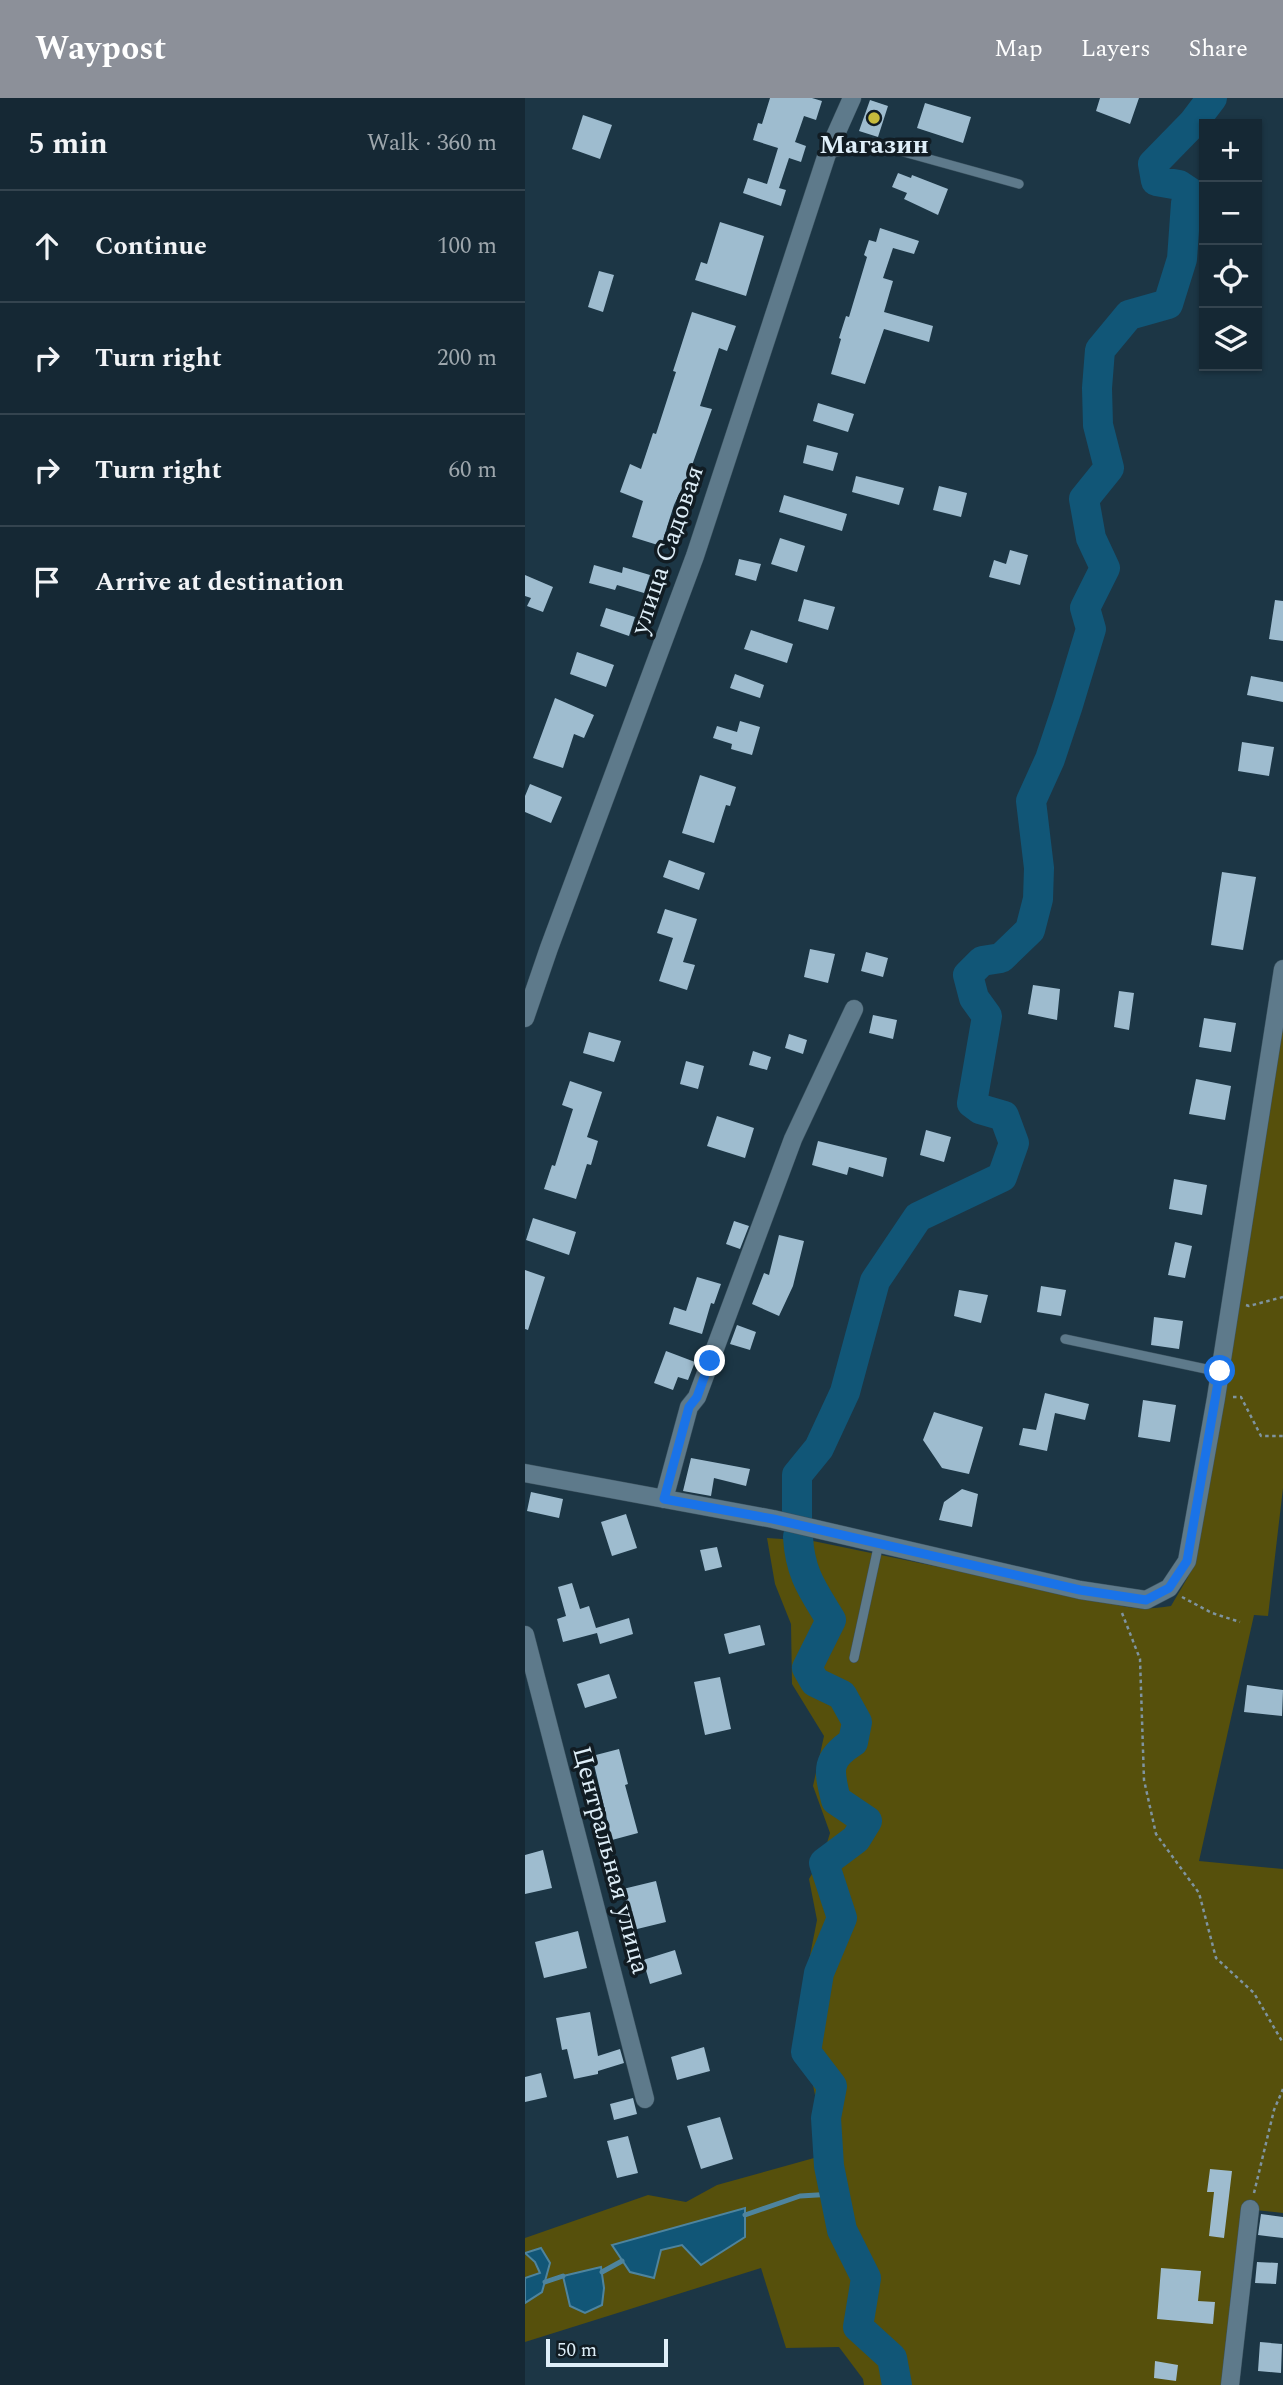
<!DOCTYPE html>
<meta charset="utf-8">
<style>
body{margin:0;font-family:Spectral,serif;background:#223440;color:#f1f3f6}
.controls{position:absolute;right:21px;top:21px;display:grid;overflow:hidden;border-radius:0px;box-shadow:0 2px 5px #0004}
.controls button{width:63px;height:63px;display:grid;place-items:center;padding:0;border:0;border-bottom:2px solid #34444f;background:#152834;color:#f1f3f6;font:35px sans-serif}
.scale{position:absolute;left:21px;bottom:18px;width:122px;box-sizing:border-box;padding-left:7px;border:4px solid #deeef8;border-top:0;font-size:19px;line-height:24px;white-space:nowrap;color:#deeef8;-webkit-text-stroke:5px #111c23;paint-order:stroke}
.stop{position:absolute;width:21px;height:21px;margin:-16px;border:5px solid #1a73e8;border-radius:50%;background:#fff}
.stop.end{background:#1a73e8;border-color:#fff;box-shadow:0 2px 7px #0008}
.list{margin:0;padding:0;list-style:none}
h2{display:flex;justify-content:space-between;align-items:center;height:91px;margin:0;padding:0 28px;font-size:30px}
h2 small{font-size:23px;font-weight:400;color:#9da6ac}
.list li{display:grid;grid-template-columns:46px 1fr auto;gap:21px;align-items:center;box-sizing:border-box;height:112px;padding:0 28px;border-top:2px solid #34444f}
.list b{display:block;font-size:26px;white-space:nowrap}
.list em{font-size:23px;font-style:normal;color:#9da6ac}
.icon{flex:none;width:38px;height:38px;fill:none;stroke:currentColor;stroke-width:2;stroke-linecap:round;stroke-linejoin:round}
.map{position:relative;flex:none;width:758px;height:2287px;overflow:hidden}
header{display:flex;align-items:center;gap:42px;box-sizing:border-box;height:98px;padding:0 35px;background:#8c9099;color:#fff}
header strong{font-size:33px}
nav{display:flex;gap:38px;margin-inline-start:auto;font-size:24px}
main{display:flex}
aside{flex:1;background:#152834}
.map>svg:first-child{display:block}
.green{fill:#56500c;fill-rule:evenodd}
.water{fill:#115677;stroke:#4e849e;stroke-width:2}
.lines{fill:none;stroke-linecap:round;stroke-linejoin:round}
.stream{stroke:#4e849e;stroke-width:5}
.river{stroke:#115677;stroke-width:30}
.building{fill:#9ebccf}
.service-casing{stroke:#3c5360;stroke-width:10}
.minor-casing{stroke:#3c5360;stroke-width:19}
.path{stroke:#7f94a0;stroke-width:2.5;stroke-dasharray:3.5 3.5;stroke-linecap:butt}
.service{stroke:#5e7a8b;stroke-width:9}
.minor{stroke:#5e7a8b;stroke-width:18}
.route{stroke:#1a73e8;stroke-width:9}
.poi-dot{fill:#c7bb3c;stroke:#111c23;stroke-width:2.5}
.labels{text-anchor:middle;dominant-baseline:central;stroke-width:7;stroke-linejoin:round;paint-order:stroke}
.poi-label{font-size:26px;font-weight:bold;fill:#deeef8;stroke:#111c23}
.street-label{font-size:26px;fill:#deeef8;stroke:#111c23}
</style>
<header>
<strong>Waypost</strong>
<nav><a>Map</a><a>Layers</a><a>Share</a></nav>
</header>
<main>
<aside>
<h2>5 min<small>Walk · 360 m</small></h2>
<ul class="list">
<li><svg class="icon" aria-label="ahead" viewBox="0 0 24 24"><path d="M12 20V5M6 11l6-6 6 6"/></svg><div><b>Continue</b></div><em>100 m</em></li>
<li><svg class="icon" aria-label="right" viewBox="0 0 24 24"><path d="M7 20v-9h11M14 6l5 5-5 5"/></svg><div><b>Turn right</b></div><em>200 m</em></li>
<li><svg class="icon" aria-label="right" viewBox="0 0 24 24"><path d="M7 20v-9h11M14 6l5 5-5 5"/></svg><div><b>Turn right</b></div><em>60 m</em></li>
<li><svg class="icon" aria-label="arrive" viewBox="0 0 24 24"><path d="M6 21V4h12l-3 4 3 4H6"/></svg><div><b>Arrive at destination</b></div></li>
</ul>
</aside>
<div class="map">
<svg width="758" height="2287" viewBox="0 0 758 2287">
<rect width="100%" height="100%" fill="#1c3645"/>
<!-- green -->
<path class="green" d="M 758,913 L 758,1390 L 743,1518 L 729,1517 L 674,1763 L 758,1771 L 758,2115 L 730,2112 L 710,2287 L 339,2287 L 338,2281 L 314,2249 L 261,2250 L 236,2170 L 0,2244 L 0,2205 L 17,2194 L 25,2165 L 0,2156 L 10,2164 L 15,2176 L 0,2180 L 0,2140 L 123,2097 L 161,2104 L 192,2087 L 289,2060 L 290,1997 L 277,1932 L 275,1908 L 292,1822 L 284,1781 L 299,1755 L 305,1735 L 288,1688 L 299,1638 L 267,1586 L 266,1526 L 250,1486 L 242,1440 L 288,1443 L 574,1502 C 601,1510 617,1513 646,1508 L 663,1479 L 674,1445 ZM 219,2110 L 176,2167 L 157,2147 L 136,2152 Z"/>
<!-- water -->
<path class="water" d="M 220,2110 L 220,2139 L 176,2167 L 157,2147 L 136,2152 L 129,2180 L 105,2174 L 87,2147 Z
M 16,2150 L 25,2165 L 17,2194 L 0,2205 L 0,2180 L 15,2175 L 10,2164 L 0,2155 Z
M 76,2169 L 79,2190 L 77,2207 L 60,2215 L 45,2208 L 38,2178 Z"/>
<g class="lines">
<!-- stream -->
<path class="stream" d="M 220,2117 L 275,2098 L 309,2096
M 77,2174 L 97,2163
M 20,2184 L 38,2178"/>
<!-- river -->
<path class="river" d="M 272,1420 L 272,1377 L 294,1350 L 320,1294 L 350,1183 L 393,1119 L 477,1079 L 489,1045 L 479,1018 L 455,1011 L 447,1005 L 462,918 L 449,900 L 443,877 L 457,863 L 476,860 L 505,832 L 513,801 L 514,770 L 506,703 L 525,661 L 543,607 L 566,531 L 560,510 L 580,470 L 566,440 L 559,401 L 584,370 L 573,327 L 572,290 L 575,252 L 604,217 L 643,206 L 657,161 L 661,105 L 672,99 L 654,87 L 631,83 L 628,66 L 668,25 L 687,0
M 273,1439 C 275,1476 288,1492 306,1522 L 282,1570 L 290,1584 L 317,1597 L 332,1624 L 328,1644 C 300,1662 304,1673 311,1702 L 342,1723 L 331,1741 L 299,1765 L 317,1820 L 294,1875 L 281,1954 L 307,1988 L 301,2020 L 304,2068 L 317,2132 L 341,2180 L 333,2229 L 367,2260 L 372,2287"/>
</g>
<!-- building -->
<path class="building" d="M 245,0 L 287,0 L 297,3 L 291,22 L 279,18 L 270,44 L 281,48 L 276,64 L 264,60 L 254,90 L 261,92 L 256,108 L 218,95 L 223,80 L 242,86 L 253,50 L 228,42 L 233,25 L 237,26 Z
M 575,0 L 614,0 L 605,26 L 571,13 Z
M 345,2 L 363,8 L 353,39 L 334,33 Z
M 400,5 L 446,19 L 438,45 L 392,30 Z
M 58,17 L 87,27 L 75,61 L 47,51 Z
M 373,75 L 386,80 L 387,77 L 423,91 L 413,117 L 379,101 L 382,95 L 367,89 Z
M 195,124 L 239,138 L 221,198 L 170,182 L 176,164 L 182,166 Z
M 355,130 L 394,143 L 389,156 L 368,150 L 358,180 L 368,183 L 359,214 L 408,228 L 404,244 L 359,231 L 340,286 L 306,276 L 316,241 L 314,240 L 321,218 L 324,219 L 342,159 L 339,157 L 344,142 L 351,144 Z
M 74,173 L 89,177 L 78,214 L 63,209 Z
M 167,214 L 211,228 L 202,253 L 194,250 L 175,308 L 187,311 L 165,373 L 149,407 L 136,448 L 107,439 L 118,403 L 95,394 L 105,366 L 116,371 L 128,335 L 131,336 L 151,274 L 148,273 Z
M 293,305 L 329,316 L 323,334 L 288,323 Z
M 282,347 L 313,355 L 308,373 L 278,365 Z
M 331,378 L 379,390 L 374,407 L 327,394 Z
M 414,388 L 442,395 L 436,419 L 408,412 Z
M 259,397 L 322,416 L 317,433 L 254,414 Z
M 255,440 L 280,448 L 272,474 L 246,466 Z
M 485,452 L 503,457 L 495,487 L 464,479 L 469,462 L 481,466 Z
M 214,461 L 236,466 L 231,483 L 210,477 Z
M 69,467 L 97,475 L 98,469 L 125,477 L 119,495 L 92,487 L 90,492 L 64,485 Z
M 0,477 L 28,489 L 18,514 L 2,508 L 6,500 L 0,498 Z
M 279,501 L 310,509 L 303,532 L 273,523 Z
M 750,502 L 758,503 L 758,543 L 744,541 Z
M 81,510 L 110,519 L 104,538 L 75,528 Z
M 226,532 L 268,546 L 262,565 L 219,551 Z
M 52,554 L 89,567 L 81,589 L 45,576 Z
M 210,576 L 239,587 L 235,600 L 205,590 Z
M 726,578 L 758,584 L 758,604 L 722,597 Z
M 30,600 L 69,617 L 59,640 L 49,636 L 38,670 L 8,660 Z
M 215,623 L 235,629 L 227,657 L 206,651 L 207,646 L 188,640 L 192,628 L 212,634 Z
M 717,644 L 749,649 L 744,678 L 713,673 Z
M 175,677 L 211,689 L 205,708 L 201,707 L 189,745 L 157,735 Z
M 5,686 L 37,699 L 26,725 L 0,714 L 0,698 Z
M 144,762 L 180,775 L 174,792 L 138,779 Z
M 697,774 L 731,779 L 718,852 L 686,847 Z
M 140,811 L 172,821 L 158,864 L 170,867 L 162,892 L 134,883 L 148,840 L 132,835 Z
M 285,851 L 310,856 L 303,885 L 279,879 Z
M 341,854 L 363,860 L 358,879 L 336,873 Z
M 508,887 L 535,891 L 532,922 L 503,916 Z
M 594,893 L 609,895 L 604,932 L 589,929 Z
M 348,917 L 372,922 L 368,941 L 344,935 Z
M 679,920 L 711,925 L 706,954 L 674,949 Z
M 64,934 L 96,943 L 89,964 L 58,955 Z
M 264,936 L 282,942 L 278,956 L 260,950 Z
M 228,953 L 246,959 L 242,972 L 224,967 Z
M 161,963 L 179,968 L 173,991 L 155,986 Z
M 671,981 L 706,988 L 700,1022 L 664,1016 Z
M 45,983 L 77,994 L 62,1039 L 73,1043 L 66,1067 L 62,1066 L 51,1101 L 19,1091 L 27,1067 L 30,1068 L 48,1011 L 37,1007 Z
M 192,1018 L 229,1030 L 220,1060 L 182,1048 Z
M 401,1032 L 426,1039 L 419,1064 L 395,1057 Z
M 293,1043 L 362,1060 L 358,1079 L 324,1069 L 322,1077 L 287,1067 Z
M 649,1081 L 682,1087 L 677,1117 L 644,1111 Z
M 8,1120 L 51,1134 L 44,1157 L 1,1142 Z
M 209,1123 L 224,1128 L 215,1151 L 201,1146 Z
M 254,1137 L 279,1143 L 268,1188 L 254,1218 L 227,1206 L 239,1175 L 244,1177 Z
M 650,1144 L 667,1148 L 660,1180 L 643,1177 Z
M 0,1172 L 20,1179 L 3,1232 L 0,1231 Z
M 172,1179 L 196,1186 L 189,1206 L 186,1205 L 177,1236 L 144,1226 L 149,1209 L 161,1213 Z
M 516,1188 L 541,1192 L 536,1218 L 512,1214 Z
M 434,1192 L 463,1197 L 456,1225 L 429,1218 Z
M 629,1219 L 658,1223 L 654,1251 L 626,1247 Z
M 212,1227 L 231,1234 L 225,1252 L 205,1246 Z
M 141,1253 L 170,1264 L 163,1282 L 153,1279 L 148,1292 L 129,1285 Z
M 520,1295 L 564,1306 L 560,1322 L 530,1315 L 522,1353 L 494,1347 L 498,1330 L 511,1332 Z
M 618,1302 L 651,1307 L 645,1344 L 613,1339 Z
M 409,1314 L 458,1329 L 444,1376 L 417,1370 L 398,1342 Z
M 166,1360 L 225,1371 L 221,1388 L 189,1380 L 186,1398 L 158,1393 Z
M 437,1391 L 453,1396 L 447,1429 L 414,1422 L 419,1404 Z
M 6,1394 L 38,1401 L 34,1420 L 2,1413 Z
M 101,1416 L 112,1450 L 87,1458 L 76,1424 Z
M 192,1449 L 197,1469 L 180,1473 L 175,1452 Z
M 47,1485 L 55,1511 L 64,1508 L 71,1530 L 104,1520 L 108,1536 L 75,1546 L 72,1535 L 38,1544 L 32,1521 L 41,1518 L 33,1489 Z
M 235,1527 L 240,1547 L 204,1556 L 199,1536 Z
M 84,1576 L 92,1600 L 60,1610 L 52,1586 Z
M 195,1579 L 206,1631 L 180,1637 L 169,1584 Z
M 722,1587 L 758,1592 L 757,1618 L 719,1614 Z
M 94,1651 L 103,1686 L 100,1687 L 113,1735 L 87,1742 L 67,1658 Z
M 18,1752 L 27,1790 L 0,1796 L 0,1757 Z
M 131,1783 L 141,1824 L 108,1832 L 98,1791 Z
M 53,1833 L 62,1870 L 19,1880 L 10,1844 Z
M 150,1852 L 157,1876 L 125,1886 L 118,1862 Z
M 65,1914 L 73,1958 L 95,1951 L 99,1965 L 73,1973 L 73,1976 L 49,1981 L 42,1951 L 37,1952 L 31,1920 Z
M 179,1949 L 185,1973 L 152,1982 L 146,1959 Z
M 16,1975 L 22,1999 L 0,2004 L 0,1979 Z
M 108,2000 L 112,2016 L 89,2022 L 85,2006 Z
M 195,2019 L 208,2061 L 176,2071 L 162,2028 Z
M 103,2038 L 113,2075 L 92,2080 L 82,2043 Z
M 685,2071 L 707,2073 L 699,2140 L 684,2138 L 689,2094 L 682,2094 Z
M 736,2116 L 758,2119 L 758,2140 L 733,2137 Z
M 732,2164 L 753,2165 L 751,2186 L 730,2185 Z
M 636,2170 L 676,2173 L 673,2203 L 690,2204 L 688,2226 L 632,2221 Z
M 735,2244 L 757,2246 L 756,2275 L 733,2273 Z
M 630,2263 L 653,2267 L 651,2283 L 629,2280 Z"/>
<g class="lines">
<!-- service casing -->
<g class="service-casing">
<path id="service" d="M 304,56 L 343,47 L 357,48 L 494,86
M 540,1241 L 695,1274
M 329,1560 L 354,1445"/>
</g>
<!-- minor casing -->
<g class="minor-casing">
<path id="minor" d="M 0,920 L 24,850 L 170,458 L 302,56 L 327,0
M 0,1375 L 248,1421 L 555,1492 L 621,1502 L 644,1490 L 662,1463 L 691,1300 L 758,871
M 139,1401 L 164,1309 L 172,1299 L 268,1041 L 329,911
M 0,1537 L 120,2001
M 705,2287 L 725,2111"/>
</g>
<!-- path -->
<path class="path" d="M 721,1207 L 724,1208 L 758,1199
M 708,1299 L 716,1299 L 736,1338 L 758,1338
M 657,1499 L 687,1515 L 715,1524
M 597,1515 L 615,1561 L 619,1682 L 631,1736 L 674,1795 L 691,1860 L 729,1895 L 758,1945
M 729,2095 L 749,2012 L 758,1991"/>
<!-- service -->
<use href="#service" class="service"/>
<!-- minor -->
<use href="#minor" class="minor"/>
</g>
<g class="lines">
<!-- route -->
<path class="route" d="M 185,1263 L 172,1299 L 164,1309 L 139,1401 L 248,1421 L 555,1492 L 621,1502 L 644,1490 L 662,1463 L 695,1273"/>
</g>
<!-- markers -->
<circle class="poi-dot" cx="349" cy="20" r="7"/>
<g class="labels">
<!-- poi labels -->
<g class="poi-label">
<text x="349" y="47">Магазин</text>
</g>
<!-- street labels -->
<g class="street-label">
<text transform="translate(142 452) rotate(-71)">улица Садовая</text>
<text transform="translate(86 1762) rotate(75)">Центральная улица</text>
</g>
</g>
</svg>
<div class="controls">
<button>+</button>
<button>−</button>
<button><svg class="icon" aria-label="locate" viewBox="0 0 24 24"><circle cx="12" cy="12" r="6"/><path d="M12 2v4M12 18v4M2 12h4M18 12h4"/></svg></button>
<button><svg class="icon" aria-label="layers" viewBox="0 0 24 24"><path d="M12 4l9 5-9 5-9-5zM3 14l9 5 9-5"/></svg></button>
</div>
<div class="scale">50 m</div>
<div class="stop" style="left:695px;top:1273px"></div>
<div class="stop end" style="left:185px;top:1263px"></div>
</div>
</main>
